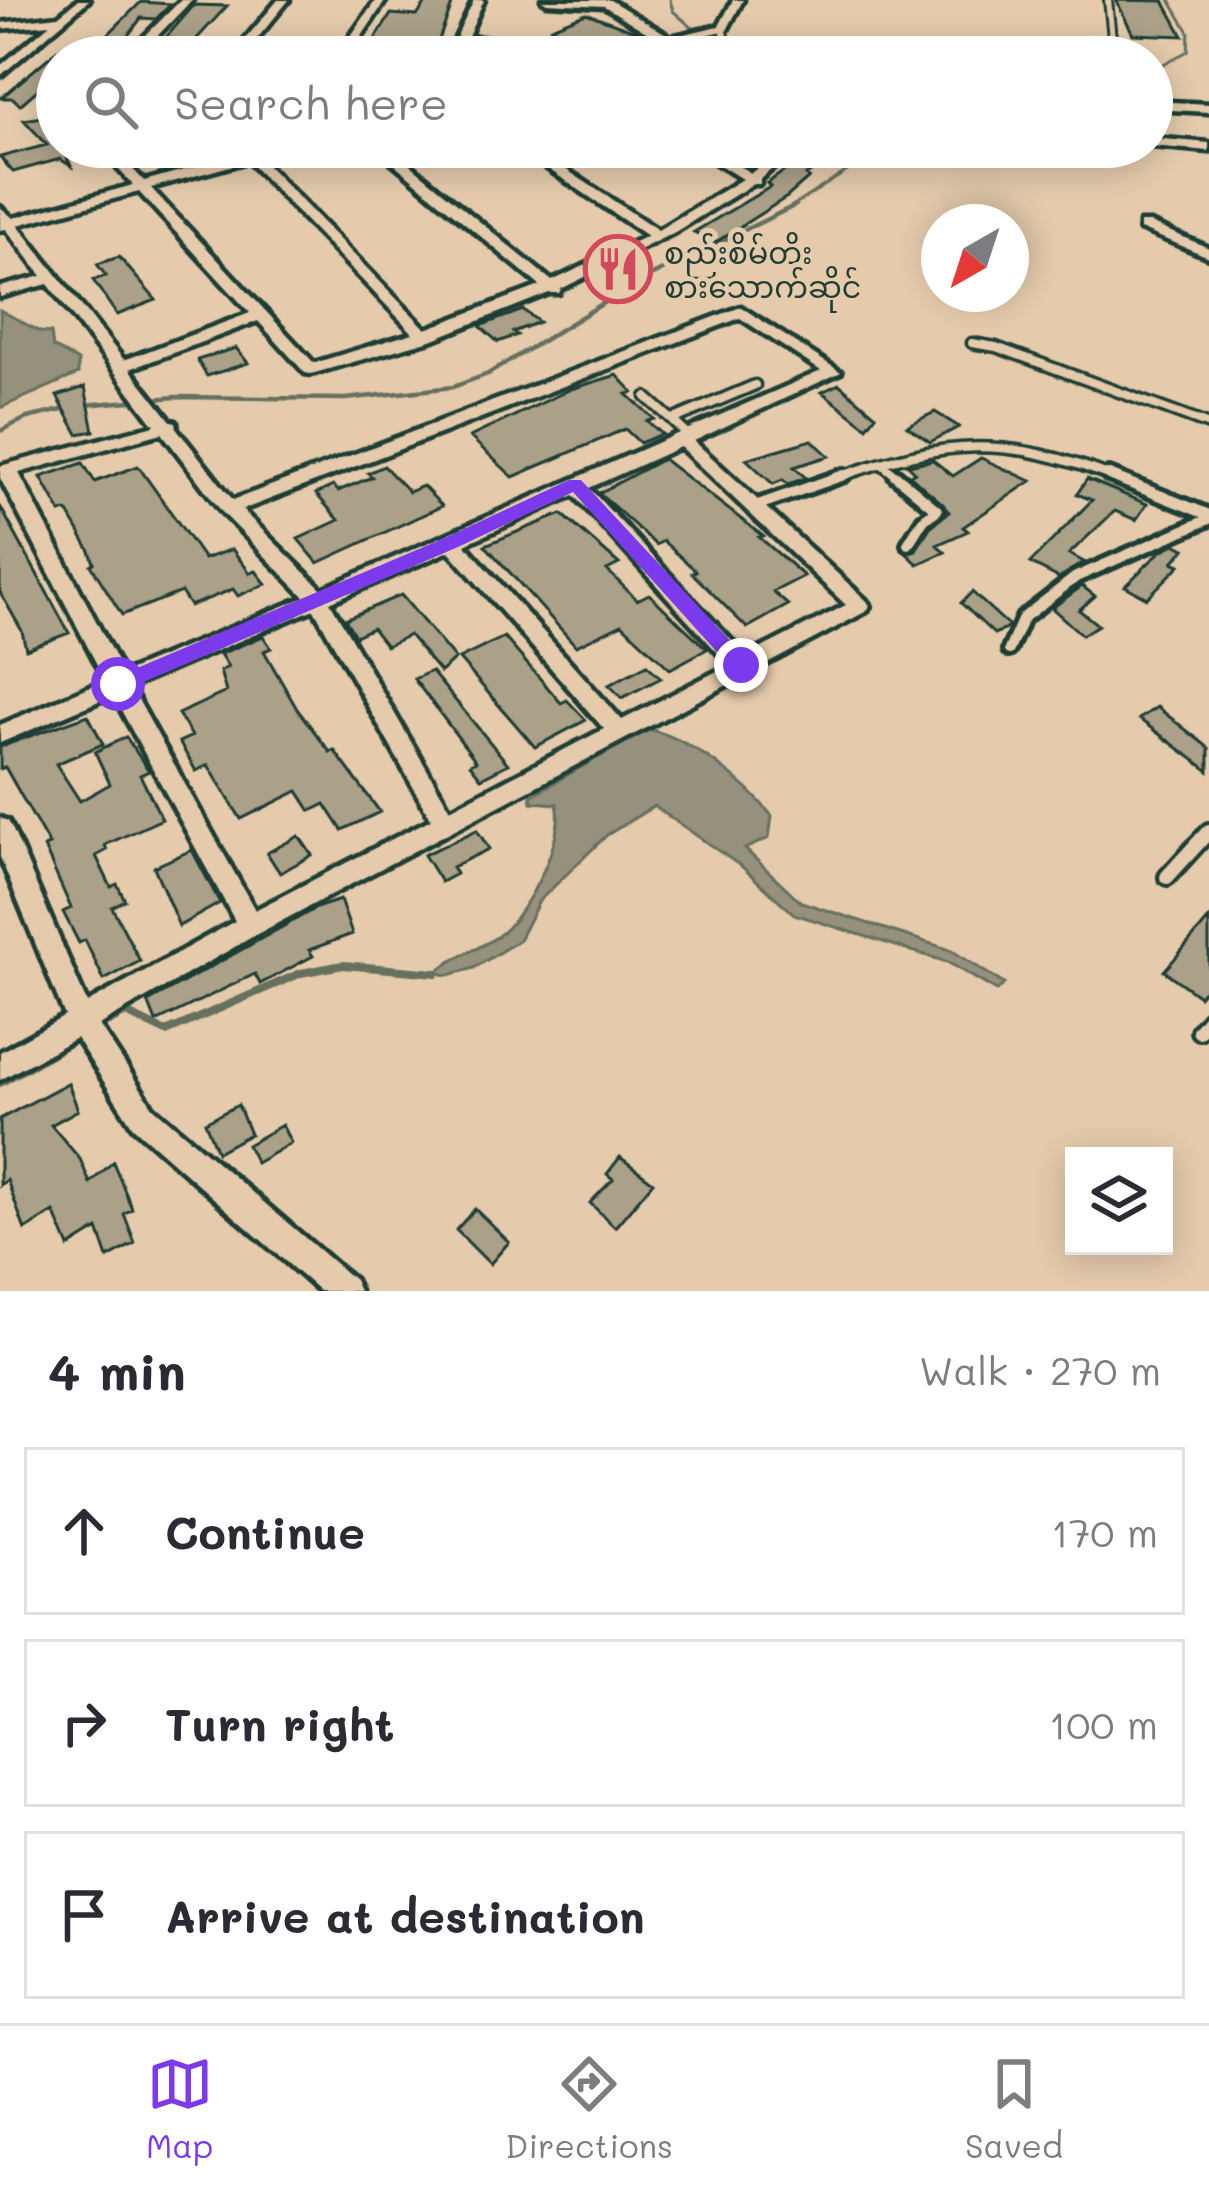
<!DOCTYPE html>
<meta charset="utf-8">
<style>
body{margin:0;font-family:Mali,"Noto Sans Myanmar",sans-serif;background:#f7f7f7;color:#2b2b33}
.controls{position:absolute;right:36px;bottom:36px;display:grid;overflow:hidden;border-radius:0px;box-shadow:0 6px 30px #0003}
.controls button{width:108px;height:108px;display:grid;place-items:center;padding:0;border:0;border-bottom:3px solid #e1e1e2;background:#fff;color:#2b2b33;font:60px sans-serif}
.compass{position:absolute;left:921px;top:204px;width:108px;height:108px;border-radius:50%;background:#fff;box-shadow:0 6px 30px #0003;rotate:219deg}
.stop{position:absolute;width:36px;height:36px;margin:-27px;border:9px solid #7c3aed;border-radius:50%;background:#fff}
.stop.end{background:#7c3aed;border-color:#fff;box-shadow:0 3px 12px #0008}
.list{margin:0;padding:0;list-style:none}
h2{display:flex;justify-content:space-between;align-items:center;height:156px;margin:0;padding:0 48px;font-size:51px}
h2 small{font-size:39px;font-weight:400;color:#7c7c81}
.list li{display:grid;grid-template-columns:78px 1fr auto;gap:36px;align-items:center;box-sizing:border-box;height:168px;margin:0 24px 24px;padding:0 24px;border:3px solid #e1e1e2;border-radius:0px}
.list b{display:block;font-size:45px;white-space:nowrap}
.list em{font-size:39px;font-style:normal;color:#7c7c81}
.icon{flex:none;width:66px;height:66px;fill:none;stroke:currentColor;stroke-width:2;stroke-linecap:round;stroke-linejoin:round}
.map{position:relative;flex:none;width:1209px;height:1291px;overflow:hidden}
.search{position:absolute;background:#fff;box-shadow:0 6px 30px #0003;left:36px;right:36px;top:36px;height:132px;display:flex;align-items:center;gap:30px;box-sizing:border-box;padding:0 42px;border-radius:66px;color:#7c7c81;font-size:45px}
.sheet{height:732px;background:#fff}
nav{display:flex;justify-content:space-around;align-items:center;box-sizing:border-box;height:168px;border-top:3px solid #e1e1e2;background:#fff;font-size:33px;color:#7c7c81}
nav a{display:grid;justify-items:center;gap:6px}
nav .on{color:#7c3aed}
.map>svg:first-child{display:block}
.water{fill:#95917b;stroke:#666f5f;stroke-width:3}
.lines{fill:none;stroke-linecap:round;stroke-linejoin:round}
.stream-far2{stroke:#666f5f;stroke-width:3}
.stream-far1{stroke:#666f5f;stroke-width:4.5}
.stream{stroke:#666f5f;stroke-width:8}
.building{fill:#aba189;stroke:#1f3d34;stroke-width:3}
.lane-far3-casing{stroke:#1f3d34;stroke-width:12}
.lane-far2-casing{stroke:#1f3d34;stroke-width:15}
.lane-far1-casing{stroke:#1f3d34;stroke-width:20}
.lane-casing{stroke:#1f3d34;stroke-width:22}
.street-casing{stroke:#1f3d34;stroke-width:9}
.lane-far3{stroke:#e5cbac;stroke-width:6}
.lane-far2{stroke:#e5cbac;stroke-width:8}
.lane-far1{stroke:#e5cbac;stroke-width:10}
.lane{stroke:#e5cbac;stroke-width:14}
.street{fill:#e5cbac;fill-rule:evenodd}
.route{fill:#7c3aed}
.labels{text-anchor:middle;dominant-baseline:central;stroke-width:10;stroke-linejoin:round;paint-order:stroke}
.far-poi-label{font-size:30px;fill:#1f3d34;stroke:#e5cbac;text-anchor:start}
</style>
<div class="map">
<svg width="1209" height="1291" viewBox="0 0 1209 1291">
<rect width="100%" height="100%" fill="#e5cbac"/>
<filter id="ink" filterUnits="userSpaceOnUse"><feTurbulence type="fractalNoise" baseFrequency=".00833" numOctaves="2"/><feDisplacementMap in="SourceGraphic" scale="24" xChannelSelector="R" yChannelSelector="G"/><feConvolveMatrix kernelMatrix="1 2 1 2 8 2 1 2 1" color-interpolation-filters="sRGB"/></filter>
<g filter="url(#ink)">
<!-- water -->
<path class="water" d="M 0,310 L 40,332 L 51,333 L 53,347 L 78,361 L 78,374 L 0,408 Z
M 647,729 C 691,738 745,782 772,816 L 769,838 L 745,849 L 801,902 L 951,950 L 1004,984 L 997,991 L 947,962 L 794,914 L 742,867 L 654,806 L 607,835 L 539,901 L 519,940 L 474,968 L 449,975 L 436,973 C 453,955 482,950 502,933 C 528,911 566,837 557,804 L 532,802 L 531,796 Z"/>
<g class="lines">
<!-- stream-far2 -->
<path class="stream-far2" d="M 670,0 L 673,11 L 726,57
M 1152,70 L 1188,51 L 1189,32 L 1170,0
M 789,208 L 885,147"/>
<!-- stream-far1 -->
<path class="stream-far1" d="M 84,405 L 176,397 L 346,399 L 453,387 L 488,374 L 638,282 L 796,205
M 0,431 L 27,418 L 71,408"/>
<!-- stream -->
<path class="stream" d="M 95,1029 L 126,1013 L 166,1032 L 301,973 L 343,965 L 436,973
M 0,1083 L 83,1035"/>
</g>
<!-- building -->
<path class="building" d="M 428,0 L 453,2 L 434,53 L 373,43 L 391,14 L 417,16 Z
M 1116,0 L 1164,1 L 1183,36 L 1133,34 Z
M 141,2 L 171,4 L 156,19 L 141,18 L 113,56 L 87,55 Z
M 194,5 L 227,6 L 180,57 L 149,57 Z
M 586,13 L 638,32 L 648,38 L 595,54 L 551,27 Z
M 61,47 L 87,48 L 76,57 L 57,57 L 57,73 L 20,105 L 13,98 L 1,98 Z
M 48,116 L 57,147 L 62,147 L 71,166 L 60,159 L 13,172 L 0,157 L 47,145 L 24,120 Z
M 819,147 L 852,147 L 806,175 L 809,178 L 787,197 L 716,242 L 694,232 L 770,187 L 767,183 Z
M 119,257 L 156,300 L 117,315 L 93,280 L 106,276 L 97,264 Z
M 523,310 L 539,322 L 513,332 L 517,335 L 498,342 L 480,326 Z
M 236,348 L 248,363 L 207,376 L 197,360 Z
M 617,375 L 633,392 L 627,394 L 654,419 L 647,421 L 662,434 L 640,443 L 625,429 L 513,477 L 470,437 L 571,389 Z
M 839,384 L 876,415 L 867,427 L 822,392 Z
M 85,387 L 94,431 L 78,434 L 57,396 Z
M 935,412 L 959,427 L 930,442 L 907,426 Z
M 812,440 L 829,456 L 794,467 L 806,478 L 788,484 L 783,480 L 773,484 L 746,459 Z
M 981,458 L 1031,481 L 963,527 L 968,531 L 937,545 L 945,552 L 918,564 L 906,553 L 916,550 L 930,527 L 949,512 L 910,475 L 915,472 L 908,465 L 933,460 L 953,476 Z
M 663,459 L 763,536 L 759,537 L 804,576 L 773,592 L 788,605 L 747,628 L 692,573 L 696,571 L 663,541 L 656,545 L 599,493 Z
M 83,463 L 95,482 L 138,466 L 204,559 L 232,549 L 250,573 L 256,571 L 266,584 L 238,596 L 233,589 L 190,606 L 181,592 L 122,615 L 91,565 L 94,563 L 90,551 L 67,511 L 61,513 L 41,477 Z
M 384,466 L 409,492 L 423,486 L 442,506 L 318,563 L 298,539 L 339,520 L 316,494 L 333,486 L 338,491 L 372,477 L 368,473 Z
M 1087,479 L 1147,504 L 1136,520 L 1115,511 L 1069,554 L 1084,562 L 1059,578 L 1030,563 L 1092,500 L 1077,494 Z
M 0,506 L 69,633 L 26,649 L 22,631 L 0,592 Z
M 562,514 L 619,564 L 607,570 L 637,600 L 649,594 L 707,649 L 670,669 L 622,624 L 576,646 L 485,545 Z
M 1175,544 L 1185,549 L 1173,562 L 1180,565 L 1147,598 L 1125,586 L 1161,551 Z
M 1082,586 L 1095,596 L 1079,610 L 1098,625 L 1082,635 L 1052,608 Z
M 972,592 L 1009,626 L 1008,628 L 994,634 L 961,603 Z
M 401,595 L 455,659 L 440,672 L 409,635 L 386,646 L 372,628 L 355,636 L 345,619 Z
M 263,636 L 271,648 L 264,651 L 297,709 L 330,752 L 334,750 L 380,812 L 342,830 L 325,804 L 311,811 L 298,791 L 241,819 L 208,765 L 196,771 L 179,742 L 192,736 L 178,714 L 226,692 L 220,671 L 228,667 L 220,654 Z
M 504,637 L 561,703 L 567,700 L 586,720 L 535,747 L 459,659 Z
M 647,665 L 661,678 L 622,698 L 609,685 Z
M 431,671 L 508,764 L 481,778 L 470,764 L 476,761 L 414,679 Z
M 1157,707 L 1209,748 L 1209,771 L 1139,719 Z
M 88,715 L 103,744 L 56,764 L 80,801 L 110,784 L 95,752 L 126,737 L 149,771 L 140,775 L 162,819 L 105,845 L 107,850 L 96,856 L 111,887 L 117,884 L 125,900 L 112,907 L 140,961 L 104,980 L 85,940 L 79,943 L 63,912 L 71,908 L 44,847 L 49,845 L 5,767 L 0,769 L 0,747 Z
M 477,830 L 489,849 L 452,867 L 456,874 L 441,882 L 424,855 Z
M 299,836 L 312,855 L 280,873 L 267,853 Z
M 192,850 L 220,903 L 179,926 L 154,867 Z
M 340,900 L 352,934 L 309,950 L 313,956 L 260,984 L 255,974 L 156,1022 L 148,1002 L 316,908 Z
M 1209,919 L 1209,984 L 1199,996 L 1164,971 Z
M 68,1083 L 78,1110 L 51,1125 L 80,1159 L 90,1183 L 113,1162 L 132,1209 L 124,1214 L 135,1243 L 108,1258 L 98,1229 L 69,1247 L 54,1212 L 25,1230 L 7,1180 L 0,1185 L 0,1119 Z
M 238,1105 L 250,1134 L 217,1152 L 205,1122 Z
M 282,1125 L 291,1143 L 256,1163 L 247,1145 Z
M 620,1157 L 653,1182 L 615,1227 L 590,1203 L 613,1179 L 607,1174 Z
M 475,1209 L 509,1242 L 490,1264 L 456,1230 Z"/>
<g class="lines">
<!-- lane-far3 casing -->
<g class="lane-far3-casing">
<path id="lane-far3" d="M 1108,0 L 1114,57
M 723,28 L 727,44 L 745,49 L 914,57"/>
</g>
<!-- lane-far2 casing -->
<g class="lane-far2-casing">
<path id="lane-far2" d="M 972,343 L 996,347 L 1209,425
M 646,397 L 672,420
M 688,435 L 672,420 L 755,385
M 883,465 L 899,478
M 836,478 C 946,439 1006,435 1116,478"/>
</g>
<!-- lane-far1 casing -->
<g class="lane-far1-casing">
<path id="lane-far1" d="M 895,475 L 937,510 L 923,520 L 908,544
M 1109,475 L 1209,515
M 758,505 L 844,475
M 1009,650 L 1023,618 L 1076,577 L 1209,519"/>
</g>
<!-- lane casing -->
<g class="lane-casing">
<path id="lane" d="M 1167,877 L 1209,831
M 1199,1031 L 1209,1019"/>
</g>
<!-- street casing -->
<g class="street-casing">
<path id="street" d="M 78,0 L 89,0 L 0,76 L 0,66 L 50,24 L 0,29 L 0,23 L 58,16 Z
M 181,0 L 192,0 L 137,57 L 124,57 Z
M 278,0 L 289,0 L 242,57 L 230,57 Z
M 376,0 L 386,0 L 348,57 L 336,57 Z
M 474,0 L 484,0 L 468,37 L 519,41 L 551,57 L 536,57 L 517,47 L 465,44 L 459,57 L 447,57 Z
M 542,0 L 610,0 L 671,37 L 719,26 L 733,0 L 743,0 L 727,30 L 678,42 L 700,57 L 686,57 L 667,45 L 618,57 L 598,57 L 659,40 L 604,6 L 547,3 Z
M 1152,101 L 1209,104 L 1209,112 L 1152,109 Z
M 1152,138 L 1209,143 L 1209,151 L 1152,146 Z
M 98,147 L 112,147 L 144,181 L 242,154 L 235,147 L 249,147 L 253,151 L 290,147 L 260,158 L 426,329 L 540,286 L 374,147 L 389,147 L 552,281 L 647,236 L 516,147 L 532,147 L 658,230 L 742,179 L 690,147 L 706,147 L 751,173 L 784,147 L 799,147 L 760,179 L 760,184 L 753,184 L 675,232 L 561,289 L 559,293 L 549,293 L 431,340 L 311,374 L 305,373 L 258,321 L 130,369 L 171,421 L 176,422 L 177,429 L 233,500 L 741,307 L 841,372 L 694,441 L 867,601 L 870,606 L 867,611 L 259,933 L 99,1025 L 153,1107 L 354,1280 L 359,1291 L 319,1291 L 133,1127 L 76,1038 L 0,1080 L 0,1052 L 65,1016 L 0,857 L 0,818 L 8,821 L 12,828 L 87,1003 L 235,921 L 113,695 L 0,743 L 0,725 L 105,680 L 0,478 L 0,466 L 155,425 L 48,284 L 0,297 L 0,287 L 42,276 L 6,229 L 0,230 L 0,207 L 13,218 L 133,185 ZM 248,161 L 413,333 L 314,363 L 151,188 ZM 139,192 L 250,313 L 124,360 L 18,225 ZM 740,318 L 821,371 L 322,589 L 242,510 ZM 162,433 L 222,512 L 305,597 L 123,673 L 19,473 ZM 680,447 L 846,605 L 746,656 L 589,488 ZM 574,495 L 729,665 L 622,720 L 465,544 ZM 449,551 L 604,729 L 450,809 L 330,602 ZM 314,609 L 431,819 L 255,910 L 131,687 Z
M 1140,223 L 1150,223 L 1209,248 L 1209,257 L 1140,229 Z"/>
</g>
<!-- lane-far3 -->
<use href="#lane-far3" class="lane-far3"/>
<!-- lane-far2 -->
<use href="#lane-far2" class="lane-far2"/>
<!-- lane-far1 -->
<use href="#lane-far1" class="lane-far1"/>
<!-- lane -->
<use href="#lane" class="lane"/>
<!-- street -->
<use href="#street" class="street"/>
</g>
</g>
<!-- route -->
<path class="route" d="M 569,480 L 581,480 L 748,660 L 748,671 L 734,671 L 573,492 L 458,547 L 125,690 L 118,692 L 108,684 L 111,679 L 445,538 Z"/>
<!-- icons -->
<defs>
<g id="restaurant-ring" transform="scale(3.45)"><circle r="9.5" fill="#e5cbac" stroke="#d1495b" stroke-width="1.5"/><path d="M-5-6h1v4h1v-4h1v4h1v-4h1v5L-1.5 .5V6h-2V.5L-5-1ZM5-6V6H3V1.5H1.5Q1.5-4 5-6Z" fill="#d1495b"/></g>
</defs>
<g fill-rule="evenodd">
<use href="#restaurant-ring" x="618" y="269"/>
</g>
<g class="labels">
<!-- far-poi labels -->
<g class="far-poi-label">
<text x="664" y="252">စည်းစိမ်တိုး<tspan x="664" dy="34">စားသောက်ဆိုင်</tspan></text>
</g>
</g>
</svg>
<div class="controls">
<button><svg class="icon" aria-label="layers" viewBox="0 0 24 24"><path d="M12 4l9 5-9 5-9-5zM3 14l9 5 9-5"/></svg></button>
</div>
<svg class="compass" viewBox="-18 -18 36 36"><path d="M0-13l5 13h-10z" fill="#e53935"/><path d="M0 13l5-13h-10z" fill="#7c7c81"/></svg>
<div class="stop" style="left:118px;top:684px"></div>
<div class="stop end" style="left:741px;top:665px"></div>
<div class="search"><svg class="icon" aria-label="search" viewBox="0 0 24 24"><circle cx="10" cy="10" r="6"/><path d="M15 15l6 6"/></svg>Search here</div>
</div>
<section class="sheet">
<h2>4 min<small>Walk · 270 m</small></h2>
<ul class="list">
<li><svg class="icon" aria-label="ahead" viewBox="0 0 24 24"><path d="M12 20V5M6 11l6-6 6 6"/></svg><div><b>Continue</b></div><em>170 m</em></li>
<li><svg class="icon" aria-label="right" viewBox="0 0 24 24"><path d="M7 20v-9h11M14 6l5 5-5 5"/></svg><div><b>Turn right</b></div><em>100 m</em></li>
<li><svg class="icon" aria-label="arrive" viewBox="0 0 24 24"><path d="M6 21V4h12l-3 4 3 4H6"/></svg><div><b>Arrive at destination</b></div></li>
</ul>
</section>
<nav>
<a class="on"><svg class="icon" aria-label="map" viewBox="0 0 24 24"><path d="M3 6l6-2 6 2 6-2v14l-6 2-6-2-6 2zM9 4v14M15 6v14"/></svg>Map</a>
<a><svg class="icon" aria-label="directions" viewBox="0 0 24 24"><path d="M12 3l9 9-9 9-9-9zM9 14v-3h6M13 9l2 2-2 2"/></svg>Directions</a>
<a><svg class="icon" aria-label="saved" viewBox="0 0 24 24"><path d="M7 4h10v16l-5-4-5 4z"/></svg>Saved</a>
</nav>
